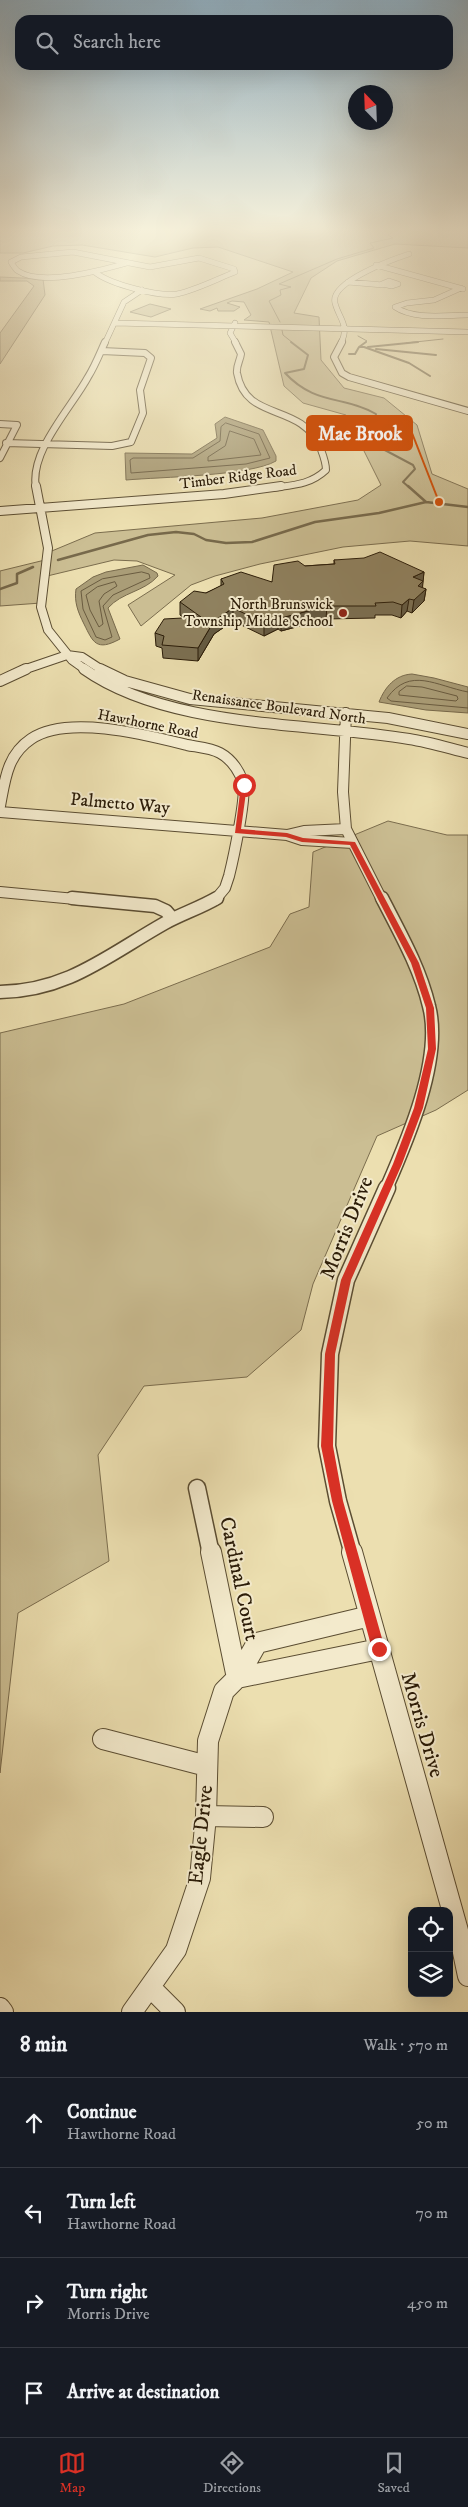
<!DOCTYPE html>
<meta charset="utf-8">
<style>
body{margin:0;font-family:"IM FELL DW Pica",serif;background:#20242c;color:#f1f3f6}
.controls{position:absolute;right:15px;bottom:15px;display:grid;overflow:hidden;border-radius:10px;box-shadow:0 5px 20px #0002}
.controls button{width:45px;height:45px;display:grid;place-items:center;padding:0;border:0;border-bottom:1px solid #363941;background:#171b24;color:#f1f3f6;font:25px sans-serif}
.compass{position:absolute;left:348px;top:85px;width:45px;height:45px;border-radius:50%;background:#171b24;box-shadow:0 5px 20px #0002;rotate:337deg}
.stop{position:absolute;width:15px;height:15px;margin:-11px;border:4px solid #d93025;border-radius:50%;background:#fff}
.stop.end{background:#d93025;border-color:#fff;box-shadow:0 1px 5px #0008}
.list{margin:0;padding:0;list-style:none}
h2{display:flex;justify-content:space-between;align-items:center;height:65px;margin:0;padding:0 20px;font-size:21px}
h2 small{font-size:16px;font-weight:400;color:#9ea1a6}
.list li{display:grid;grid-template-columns:32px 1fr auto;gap:15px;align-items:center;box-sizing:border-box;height:90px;padding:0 20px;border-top:1px solid #363941}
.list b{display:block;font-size:19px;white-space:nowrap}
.list p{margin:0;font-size:16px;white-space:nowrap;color:#9ea1a6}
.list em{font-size:16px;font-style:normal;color:#9ea1a6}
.icon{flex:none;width:28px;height:28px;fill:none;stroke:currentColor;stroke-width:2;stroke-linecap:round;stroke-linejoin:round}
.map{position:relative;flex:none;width:468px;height:2012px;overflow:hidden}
.search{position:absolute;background:#171b24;box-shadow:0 5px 20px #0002;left:15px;right:15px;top:15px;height:55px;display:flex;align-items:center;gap:12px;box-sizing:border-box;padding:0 18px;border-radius:15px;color:#9ea1a6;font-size:19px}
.sheet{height:425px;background:#171b24}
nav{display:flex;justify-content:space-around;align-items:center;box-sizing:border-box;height:70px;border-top:1px solid #363941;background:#171b24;font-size:14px;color:#9ea1a6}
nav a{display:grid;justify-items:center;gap:2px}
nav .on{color:#d93025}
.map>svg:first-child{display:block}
.green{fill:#cbbe93;stroke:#7b6d4e}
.water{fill:#aa9d77;stroke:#77694b}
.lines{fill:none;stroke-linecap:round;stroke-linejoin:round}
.shore{stroke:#6a5c40;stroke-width:1}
.stream-far2{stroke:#77694b;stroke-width:1}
.stream-far1{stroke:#77694b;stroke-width:2}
.stream{stroke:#77694b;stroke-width:2.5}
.minor-far6-casing{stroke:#5b4d32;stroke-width:6}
.minor-far5-casing{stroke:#5b4d32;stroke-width:8}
.minor-far4-casing{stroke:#5b4d32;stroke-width:10}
.minor-far3-casing{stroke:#5b4d32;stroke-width:12}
.minor-far2-casing{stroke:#5b4d32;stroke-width:15}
.minor-far1-casing{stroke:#5b4d32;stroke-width:19}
.minor-casing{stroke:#5b4d32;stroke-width:22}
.minor-far6{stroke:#f3eacc;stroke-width:5}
.minor-far5{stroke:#f3eacc;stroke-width:6}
.minor-far4{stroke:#f3eacc;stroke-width:8}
.minor-far3{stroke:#f3eacc;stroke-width:10}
.minor-far2{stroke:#f3eacc;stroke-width:12}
.minor-far1{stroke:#f3eacc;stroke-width:16}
.minor{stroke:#f3eacc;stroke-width:20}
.wall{fill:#7b6f52;stroke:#2b1c08}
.shaded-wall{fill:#645a42;stroke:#2b1c08}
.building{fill:#8f815f;stroke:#2b1c08}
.route{fill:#d93025}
.poi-dot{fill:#8f2418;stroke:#f3eacc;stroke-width:2}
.labels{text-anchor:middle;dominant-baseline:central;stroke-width:4;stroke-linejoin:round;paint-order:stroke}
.far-street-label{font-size:15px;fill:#2b1c08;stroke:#f3eacc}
.far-poi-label{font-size:15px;fill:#2b1c08;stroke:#f3eacc;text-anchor:end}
.street-label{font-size:18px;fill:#2b1c08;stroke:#f3eacc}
.near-street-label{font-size:21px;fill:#2b1c08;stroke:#f3eacc}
.leader{fill:none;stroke:#d5530c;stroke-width:2}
.callout-dot{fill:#d5530c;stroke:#f3eacc;stroke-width:2}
.callout{fill:#d5530c;stroke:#d5530c;stroke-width:2}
.callout-label{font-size:19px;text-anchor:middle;font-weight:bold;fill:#fff}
</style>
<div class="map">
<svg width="468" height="2012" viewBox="0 0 468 2012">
<rect width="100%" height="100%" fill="#ecdfb0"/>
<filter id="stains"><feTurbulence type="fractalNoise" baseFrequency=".004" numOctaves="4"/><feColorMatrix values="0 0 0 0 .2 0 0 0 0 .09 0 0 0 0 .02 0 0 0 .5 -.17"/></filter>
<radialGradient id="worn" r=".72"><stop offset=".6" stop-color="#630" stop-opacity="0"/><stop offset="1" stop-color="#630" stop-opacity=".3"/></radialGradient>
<!-- green -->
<path class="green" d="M 0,227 L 468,227 L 468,248 L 395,244 L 337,261 L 311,278 L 294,313 L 319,317 L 321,360 L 344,388 L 384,398 L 417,425 L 432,474 L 468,489 L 468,546 L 410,541 L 343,547 L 260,564 L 215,576 L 191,585 L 141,626 L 128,605 L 175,575 L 137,561 L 114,560 L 43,577 L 41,603 L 0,606 L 0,571 L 49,559 L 47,553 L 95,533 L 262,518 L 358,500 L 381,485 L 346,415 L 303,403 L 284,386 L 269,322 L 244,320 L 251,315 L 244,302 L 232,301 L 227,303 L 240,307 L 234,311 L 218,311 L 217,308 L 210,311 L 200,309 L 257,289 L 293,272 L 218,247 L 193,248 L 155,257 L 82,245 L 53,246 L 23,253 L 0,253 Z
M 0,277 L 43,279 L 45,295 L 0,364 L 0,333 L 34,286 L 27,281 L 0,281 Z
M 150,304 L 171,309 L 151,317 L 130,312 Z
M 388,821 L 447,835 L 468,835 L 468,1090 L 436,1110 L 377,1136 L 313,1284 L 301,1330 L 247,1377 L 144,1386 L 98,1455 L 109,1561 L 18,1613 L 0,1773 L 0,1033 L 124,1004 L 270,947 L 290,914 L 309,907 L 313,852 Z"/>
<!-- water -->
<path class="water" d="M 225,417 L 263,430 L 276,456 L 276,461 C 250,476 160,477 126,480 L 125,453 L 192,454 L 217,438 L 215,424 Z
M 143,565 L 157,573 L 158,576 C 144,592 122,592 108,608 L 120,639 C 96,652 93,642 84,624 C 78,612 74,602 76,589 L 93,577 L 106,572 Z
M 412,674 L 434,678 L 468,687 L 468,713 L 426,710 L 379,702 C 385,687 395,675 412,674 Z"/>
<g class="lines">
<!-- shore -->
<path class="shore" d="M 226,423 L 259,434 L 270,458 L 246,464 L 131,473 L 130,460 L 133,458 L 193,458 L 220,441 L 221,427 Z
M 230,431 L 254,439 L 261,455 L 208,461 L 208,457 L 225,446 Z
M 142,572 L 149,574 L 150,578 L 113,595 L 103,606 L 112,637 L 105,640 L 96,637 L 83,609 L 81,591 L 102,579 Z
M 115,582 L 117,586 L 104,594 L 99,601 L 103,624 L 99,627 L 90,610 L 86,595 L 97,587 Z
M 407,686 L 422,687 L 457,696 L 458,699 L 456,701 L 399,695 L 399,692 Z
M 468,692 C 436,686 410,666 387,698 L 391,701 L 468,708"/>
<!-- stream-far2 -->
<path class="stream-far2" d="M 280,322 L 269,301 L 281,295 L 280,290 L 291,287 L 279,284 L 337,259 L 374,248 L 370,243 L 393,238 L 388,235 L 399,227
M 282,330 L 283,335 L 293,343
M 358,336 L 367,341 L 364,343
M 406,343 L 443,339"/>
<!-- stream-far1 -->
<path class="stream-far1" d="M 291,342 L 308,355 L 304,369 L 285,373 C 316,406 343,395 376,414 L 375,424 L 384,435 L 380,442 L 381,448 L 413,465 L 415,469 L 403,482 L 410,488
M 359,347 L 366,342
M 368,347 L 418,342
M 376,349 L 436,355
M 349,354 L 355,354 L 359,347 L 364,347 L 409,363 L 430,376"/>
<!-- stream -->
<path class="stream" d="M 408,486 L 426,502
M 58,560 L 148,535 L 176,532 L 194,534 L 206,540 L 226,543 L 252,542 L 315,522 L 379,513 L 426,502 L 468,507
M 0,589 L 17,583 L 17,574 L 33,567"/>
<!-- minor-far6 casing -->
<g class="minor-far6-casing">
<path id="minor-far6" d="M 376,265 L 463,289
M 96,273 C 111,284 158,297 177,294 C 196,290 217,279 235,272 L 234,269 L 199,258 L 150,267 L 73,252 L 21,257 L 11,262 C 13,265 15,269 18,271 C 42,287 102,270 127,263
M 389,281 L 398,284 L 392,286 L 382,284 Z
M 348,282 L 383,285
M 461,288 L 434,300 L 407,303 L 395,307 C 414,320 446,315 468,315
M 115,323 L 468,332
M 235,323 L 230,333 L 236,343
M 105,343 L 124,302 L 142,290
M 341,343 C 350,325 339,319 335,303 C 329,282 394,259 409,254"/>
</g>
<!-- minor-far5 casing -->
<g class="minor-far5-casing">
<path id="minor-far5" d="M 235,342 L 241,354 C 240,361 236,366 237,373 C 246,423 300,401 320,447 C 323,455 326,462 326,470 C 310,485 293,485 272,488
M 342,342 L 334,357 L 342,373 L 349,377 L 468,411
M 0,424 L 17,425 L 0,458
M 6,443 L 112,446 L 131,442 L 143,413 L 140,390 L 151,358 L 145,353 L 102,351
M 36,488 C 29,451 72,407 88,377 C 95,366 100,353 105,342"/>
</g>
<!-- minor-far4 casing -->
<g class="minor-far4-casing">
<path id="minor-far4" d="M 36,486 L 48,548 L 41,607 L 48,630 L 72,660 L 86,670
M 0,511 L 224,494 L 281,486
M 23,670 L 67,655 L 82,657 L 102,670"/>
</g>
<!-- minor-far3 casing -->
<g class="minor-far3-casing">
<path id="minor-far3" d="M 84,669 C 169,729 309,722 409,739 C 429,742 448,748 468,753
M 100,669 L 125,681 L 190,699 L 388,718 L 468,734
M 0,681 L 26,669
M 346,713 L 343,792 L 346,829 L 382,900
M 0,806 C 5,780 7,755 31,739 C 67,714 147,735 187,745 C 197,747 211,748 220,753 C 231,759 239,771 243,782 C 247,795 233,860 229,876 L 225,888 L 215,900
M 0,812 L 287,835 L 302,840 L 353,843
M 287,835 L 304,831 L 346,829
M 0,892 L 86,900"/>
</g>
<!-- minor-far2 casing -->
<g class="minor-far2-casing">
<path id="minor-far2" d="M 72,898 L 155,906 L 166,911 L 172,918
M 382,898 C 400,933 420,968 429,1006 C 443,1059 407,1141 386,1189
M 0,992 C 68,991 108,955 165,923 C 181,914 200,908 217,898"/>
</g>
<!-- minor-far1 casing -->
<g class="minor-far1-casing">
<path id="minor-far1" d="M 197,1488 L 211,1554
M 353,1554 L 338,1501 L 327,1446 L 330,1354 L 346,1280 L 387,1188"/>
</g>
<!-- minor casing -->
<g class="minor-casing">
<path id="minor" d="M 211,1552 L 237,1678
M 352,1552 L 460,1938 L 468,1976
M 237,1678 L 379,1649
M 103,1739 L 207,1766
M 206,1816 L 263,1817
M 150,1987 L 175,2012
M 0,2008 L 3,2012
M 132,2012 L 176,1950 L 200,1878 L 206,1816 L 208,1741 L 224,1691 L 237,1678 L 257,1643 L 370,1616"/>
</g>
<!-- minor-far6 -->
<use href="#minor-far6" class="minor-far6"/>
<!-- minor-far5 -->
<use href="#minor-far5" class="minor-far5"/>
<!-- minor-far4 -->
<use href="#minor-far4" class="minor-far4"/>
<!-- minor-far3 -->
<use href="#minor-far3" class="minor-far3"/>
<!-- minor-far2 -->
<use href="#minor-far2" class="minor-far2"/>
<!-- minor-far1 -->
<use href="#minor-far1" class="minor-far1"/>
<!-- minor -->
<use href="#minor" class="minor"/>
</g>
<!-- wall -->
<path class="wall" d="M 334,560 L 424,572 L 422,588 L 426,589 L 424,601 L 412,613 L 407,611 L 401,618 L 392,615 L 375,615 L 375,618 L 326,619 L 281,631 L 278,629 L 264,636 L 233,621 L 214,634 L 198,661 L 163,658 L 162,648 L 156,646 L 155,633 L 184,618 L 180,615 L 180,602 L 206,593 L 221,586 L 221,579 L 272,582 L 305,566 L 334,564 Z"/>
<!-- shaded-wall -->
<path class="shaded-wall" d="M 424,572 L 422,593 L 426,589 L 424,601 L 412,613 L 414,600 L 413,577 Z
M 409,599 L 407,611 L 401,618 L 402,605 Z
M 327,606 L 326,619 L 281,631 L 281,618 Z
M 233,608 L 233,621 L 214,634 L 198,661 L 198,648 L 214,621 Z
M 278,616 L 278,629 L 264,636 L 264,623 Z"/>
<!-- building -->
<path class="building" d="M 380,552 L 424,572 L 413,577 L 423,581 L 418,586 L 426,589 L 414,600 L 409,599 L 402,605 L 393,602 L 375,603 L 376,606 L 327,606 L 281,618 L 278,616 L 264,623 L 233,608 L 214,621 L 198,648 L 162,645 L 164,636 L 155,633 L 164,619 L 201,617 L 180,602 L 194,591 L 206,593 L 224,584 L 221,579 L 241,572 L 272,582 L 274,565 L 298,561 L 305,566 L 335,564 L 334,560 L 364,558 Z"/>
<!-- sky -->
<linearGradient id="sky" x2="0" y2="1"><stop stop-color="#8fabbb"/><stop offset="0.45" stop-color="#f6f1db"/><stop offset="1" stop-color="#f6f1db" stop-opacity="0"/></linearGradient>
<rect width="468" height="509" fill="url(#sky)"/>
<!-- route -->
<path class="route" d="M 244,783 L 247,785 L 241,829 L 287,833 L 303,838 L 355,842 L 419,963 L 434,1008 L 436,1049 L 423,1108 L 402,1164 L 351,1280 L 335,1354 L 333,1446 L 343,1501 L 385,1649 L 383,1653 L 379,1655 L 374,1653 L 372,1649 L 332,1501 L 321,1446 L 325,1354 L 341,1280 L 393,1164 L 414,1108 L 428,1049 L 426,1008 L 411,963 L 350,845 L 302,842 L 286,837 L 235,833 L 241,785 Z"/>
<!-- markers -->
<circle class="poi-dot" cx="343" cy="613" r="5"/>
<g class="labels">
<!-- far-street labels -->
<g class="far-street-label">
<text transform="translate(238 477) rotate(-7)">Timber Ridge Road</text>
<text transform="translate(279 707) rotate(8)">Renaissance Boulevard North</text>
<text transform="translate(148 724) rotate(11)">Hawthorne Road</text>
</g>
<!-- far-poi labels -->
<g class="far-poi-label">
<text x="333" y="604">North Brunswick<tspan x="333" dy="17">Township Middle School</tspan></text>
</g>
<!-- street labels -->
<g class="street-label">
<text transform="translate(120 804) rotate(5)">Palmetto Way</text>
</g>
<!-- near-street labels -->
<g class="near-street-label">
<text transform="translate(347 1228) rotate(-68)">Morris Drive</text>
<text transform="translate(239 1579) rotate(78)">Cardinal Court</text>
<text transform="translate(422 1725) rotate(74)">Morris Drive</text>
<text transform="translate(201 1835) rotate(-84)">Eagle Drive</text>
</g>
</g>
<!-- callouts -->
<path class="leader" d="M439 502L412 433"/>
<circle class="callout-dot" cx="439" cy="502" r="5"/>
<rect class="callout" x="307" y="416" width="105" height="34" rx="5"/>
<g class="callout-label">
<text x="360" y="440">Mae Brook</text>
</g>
<rect width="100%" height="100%" filter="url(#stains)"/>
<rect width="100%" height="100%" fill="url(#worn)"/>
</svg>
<div class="controls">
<button><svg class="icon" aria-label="locate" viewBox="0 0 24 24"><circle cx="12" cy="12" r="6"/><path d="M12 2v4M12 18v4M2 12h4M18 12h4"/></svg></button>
<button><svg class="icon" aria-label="layers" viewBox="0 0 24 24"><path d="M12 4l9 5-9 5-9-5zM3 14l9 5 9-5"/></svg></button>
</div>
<svg class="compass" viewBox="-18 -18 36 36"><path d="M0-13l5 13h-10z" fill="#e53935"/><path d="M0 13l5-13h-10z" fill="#9ea1a6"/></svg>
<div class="stop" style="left:244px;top:785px"></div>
<div class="stop end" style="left:379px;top:1649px"></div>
<div class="search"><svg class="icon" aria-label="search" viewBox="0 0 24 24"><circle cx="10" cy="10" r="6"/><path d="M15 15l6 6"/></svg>Search here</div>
</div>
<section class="sheet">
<h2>8 min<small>Walk · 570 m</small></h2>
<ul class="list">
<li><svg class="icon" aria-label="ahead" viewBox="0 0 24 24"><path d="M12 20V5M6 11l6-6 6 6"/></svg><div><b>Continue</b><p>Hawthorne Road</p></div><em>50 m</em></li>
<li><svg class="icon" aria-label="left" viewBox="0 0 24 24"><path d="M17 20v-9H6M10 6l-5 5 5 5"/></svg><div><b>Turn left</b><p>Hawthorne Road</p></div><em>70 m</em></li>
<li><svg class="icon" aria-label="right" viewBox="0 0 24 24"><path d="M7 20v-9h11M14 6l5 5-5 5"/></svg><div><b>Turn right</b><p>Morris Drive</p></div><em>450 m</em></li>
<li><svg class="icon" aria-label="arrive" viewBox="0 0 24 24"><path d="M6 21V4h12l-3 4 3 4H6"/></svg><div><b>Arrive at destination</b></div></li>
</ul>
</section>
<nav>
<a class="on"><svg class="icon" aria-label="map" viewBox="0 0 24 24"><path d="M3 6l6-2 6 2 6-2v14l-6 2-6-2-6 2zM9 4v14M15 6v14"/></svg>Map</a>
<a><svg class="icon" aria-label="directions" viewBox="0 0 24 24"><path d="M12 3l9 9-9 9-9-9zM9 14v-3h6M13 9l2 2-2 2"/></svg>Directions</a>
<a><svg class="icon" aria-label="saved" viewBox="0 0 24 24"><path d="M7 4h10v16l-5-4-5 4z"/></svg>Saved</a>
</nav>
